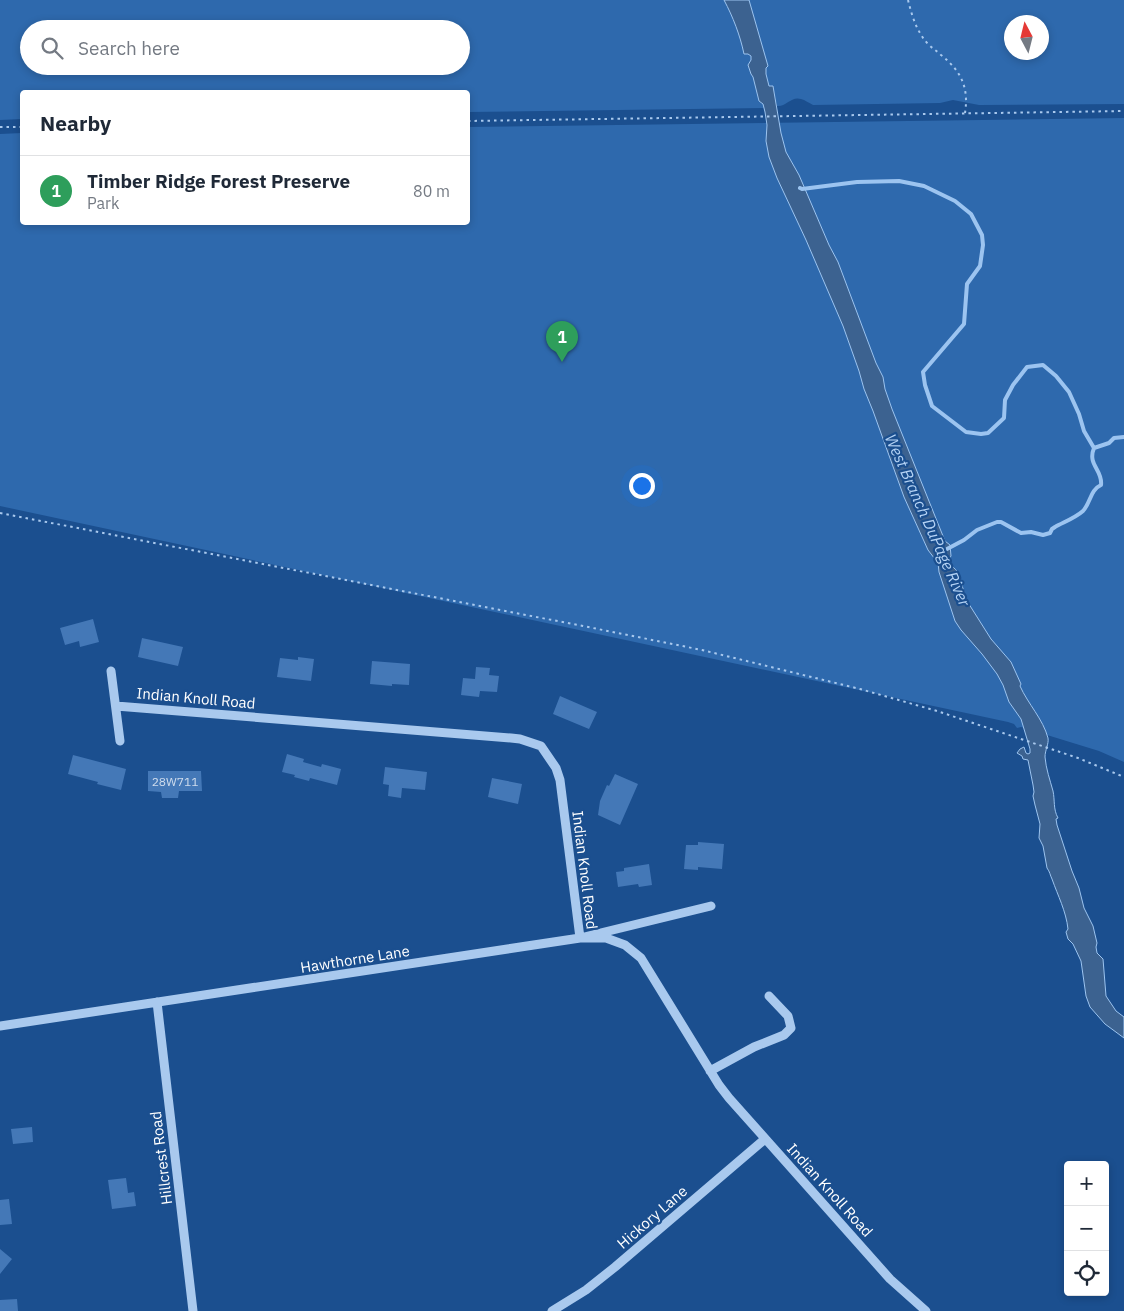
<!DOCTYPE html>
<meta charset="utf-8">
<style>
body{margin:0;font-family:"IBM Plex Sans",sans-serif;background:#f6f6f7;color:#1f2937}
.controls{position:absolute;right:15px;bottom:15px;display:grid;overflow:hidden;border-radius:5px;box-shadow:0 2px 8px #0003}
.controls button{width:45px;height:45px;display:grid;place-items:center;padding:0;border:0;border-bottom:1px solid #e0e1e3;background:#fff;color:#1f2937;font:25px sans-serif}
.compass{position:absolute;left:1004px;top:15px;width:45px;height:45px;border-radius:50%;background:#fff;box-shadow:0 2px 8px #0003;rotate:353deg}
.you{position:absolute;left:641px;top:485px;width:18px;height:18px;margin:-12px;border:4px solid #fff;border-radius:50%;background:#1a73e8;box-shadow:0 0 0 8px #1a73e833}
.badge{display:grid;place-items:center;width:32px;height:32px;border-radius:50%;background:#84754c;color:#fff;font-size:16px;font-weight:700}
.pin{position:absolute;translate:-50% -41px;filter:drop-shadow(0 1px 2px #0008)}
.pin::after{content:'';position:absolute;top:26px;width:18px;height:15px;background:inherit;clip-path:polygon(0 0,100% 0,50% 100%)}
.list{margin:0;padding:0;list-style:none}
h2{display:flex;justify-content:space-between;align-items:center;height:65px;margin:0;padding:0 20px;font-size:21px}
h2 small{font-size:16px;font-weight:400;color:#747a83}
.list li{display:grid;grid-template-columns:32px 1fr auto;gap:15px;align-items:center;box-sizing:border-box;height:70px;padding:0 20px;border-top:1px solid #e0e1e3}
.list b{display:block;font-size:19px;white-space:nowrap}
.list p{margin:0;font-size:16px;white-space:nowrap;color:#747a83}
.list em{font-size:16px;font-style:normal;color:#747a83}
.icon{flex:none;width:28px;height:28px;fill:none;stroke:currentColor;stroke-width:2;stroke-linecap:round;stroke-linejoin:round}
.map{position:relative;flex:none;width:1124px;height:1311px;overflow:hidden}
.search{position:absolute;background:#fff;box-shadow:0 2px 8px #0003;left:20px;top:20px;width:450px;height:55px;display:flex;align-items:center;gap:12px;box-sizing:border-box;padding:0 18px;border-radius:28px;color:#747a83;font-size:19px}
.panel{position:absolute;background:#fff;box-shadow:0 2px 8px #0003;left:20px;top:90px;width:450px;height:135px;border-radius:5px}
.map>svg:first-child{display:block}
.green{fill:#2e69ad;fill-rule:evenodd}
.water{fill:#3c6290;stroke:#9cc4f0}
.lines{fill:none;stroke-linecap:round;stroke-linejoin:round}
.stream{stroke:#9cc4f0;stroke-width:4}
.building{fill:#4478b7}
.path{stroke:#a9c9ee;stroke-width:2;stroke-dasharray:2.5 4;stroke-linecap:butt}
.minor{stroke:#a9c9ee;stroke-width:9}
.labels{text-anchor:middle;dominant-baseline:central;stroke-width:4.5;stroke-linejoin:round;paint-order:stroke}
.number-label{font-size:12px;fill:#d0dded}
.street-label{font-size:15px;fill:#fff;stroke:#1b4f8f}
.water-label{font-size:16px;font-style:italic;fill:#b5d3f5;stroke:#1b4f8f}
</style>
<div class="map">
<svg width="1124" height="1311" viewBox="0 0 1124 1311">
<rect width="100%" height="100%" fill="#1b4f8f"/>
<!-- green -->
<path class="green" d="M 0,0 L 1124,0 L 1124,104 L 979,105 L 953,100 L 940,103 L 813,105 C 809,103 805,100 801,99 C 791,96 786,107 777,106 L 774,92 L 769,86 L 766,74 L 766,68 L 751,74 L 753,77 L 759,101 L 763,104 L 764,108 L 468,112 L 468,92 L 22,92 L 22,119 L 0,120 ZM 1012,22 L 1042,22 L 1042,52 L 1012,52 ZM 29,29 L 461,29 L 461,66 L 29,66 Z
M 1124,118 L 1124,762 L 1099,751 L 1021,727 L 1017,728 L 1014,724 L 1008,722 L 0,506 L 0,134 L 22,133 L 22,222 L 468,222 L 468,127 Z"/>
<!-- water -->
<path class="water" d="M 724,0 L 749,0 L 768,66 L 766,68 L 766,74 L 769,86 L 773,86 L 774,92 L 781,133 L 786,152 L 799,175 L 829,245 L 838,262 L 876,363 L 883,377 L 885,389 L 892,409 L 945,541 L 950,545 L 951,556 L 949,559 C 949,566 955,567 958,573 L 967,601 L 991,639 L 1011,662 L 1021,684 L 1020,686 C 1028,704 1043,719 1048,738 C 1049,744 1045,750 1045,757 C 1046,769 1050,780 1053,791 C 1055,800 1053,809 1058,818 L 1056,819 L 1057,825 L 1072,871 L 1079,888 L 1084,908 L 1093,926 L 1097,943 L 1096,947 L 1097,953 L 1103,959 L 1106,996 L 1116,1011 L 1124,1017 L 1124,1038 L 1105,1024 L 1090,1007 L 1086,996 L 1081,961 L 1073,944 L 1068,939 L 1066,932 L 1068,929 C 1066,911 1058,896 1052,879 C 1050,875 1050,872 1047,868 L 1043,846 L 1039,838 L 1040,824 L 1035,805 L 1033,796 L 1034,792 L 1033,785 L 1028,760 L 1023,759 L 1022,756 L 1017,753 L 1020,749 L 1024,747 L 1026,753 L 1028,754 L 1030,753 L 1030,749 L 1021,719 L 1009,702 L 1003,685 L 997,674 L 982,654 L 961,630 L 955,621 L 939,572 L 938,563 L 928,550 L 904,497 L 873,411 L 864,389 L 859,371 L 843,326 L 806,240 L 777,178 L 769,157 L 766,141 L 767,125 L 765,112 L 763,104 L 759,101 L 753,77 L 751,74 L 748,65 L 751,60 L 751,56 L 748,54 L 744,54 C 740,35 733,17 724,0 Z"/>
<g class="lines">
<!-- stream -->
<path class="stream" d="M 800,188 L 802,189 L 857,182 L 899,181 L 924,186 L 955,201 L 971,214 L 982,235 L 983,245 L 980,266 L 967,284 L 964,324 L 923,372 L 925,385 L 932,406 L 966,432 L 981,434 L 988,433 L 1004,418 L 1005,400 L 1013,385 L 1027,367 L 1043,365 L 1056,376 L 1069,392 L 1079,414 L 1084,431 L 1094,448
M 947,549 L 964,540 L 977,530 L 997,522 L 1001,522 L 1021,533 L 1031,532 L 1043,535 L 1050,533 L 1052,529 L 1055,527 C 1064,522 1075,518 1083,511 C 1091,502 1090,490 1101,485 C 1103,470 1087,465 1094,448 L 1109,443 L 1114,438 L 1124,437"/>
</g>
<!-- building -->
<path class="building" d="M 93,619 L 99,642 L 80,647 L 79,641 L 65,645 L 60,628 Z
M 142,638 L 183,647 L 178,666 L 138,657 Z
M 298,657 L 314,659 L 311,681 L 277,677 L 280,658 L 298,660 Z
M 372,661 L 410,664 L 409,685 L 392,684 L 392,686 L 370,684 Z
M 476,667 L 490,668 L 489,675 L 499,676 L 497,692 L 480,691 L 479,697 L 461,695 L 463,678 L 475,679 Z
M 560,696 L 597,712 L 589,729 L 553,714 Z
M 287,754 L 304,759 L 303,762 L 321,767 L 322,764 L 341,769 L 337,785 L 310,778 L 309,781 L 294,777 L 295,775 L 282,772 Z
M 73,755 L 126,769 L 121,790 L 97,784 L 98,782 L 68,774 Z
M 385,767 L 427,772 L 425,790 L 402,788 L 401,798 L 388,796 L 389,785 L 383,784 Z
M 148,771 L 201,771 L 202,791 L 179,791 L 178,798 L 162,798 L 161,792 L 148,791 Z
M 615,774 L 638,784 L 620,825 L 598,815 L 600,801 L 607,785 L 609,786 Z
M 492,778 L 522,784 L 518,804 L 488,797 Z
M 698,842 L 724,844 L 722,869 L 698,867 L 698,870 L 684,869 L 686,845 L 698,845 Z
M 649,864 L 652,885 L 639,887 L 638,884 L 618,887 L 616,872 L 624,871 L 624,868 Z
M 32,1127 L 33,1142 L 13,1144 L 11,1129 Z
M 126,1178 L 128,1193 L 134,1192 L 136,1206 L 112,1209 L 108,1180 Z
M 9,1199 L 12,1224 L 0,1225 L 0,1200 Z
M 0,1249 L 12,1259 L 0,1274 Z
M 17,1299 L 18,1311 L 0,1311 L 0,1300 Z"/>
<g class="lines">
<!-- path -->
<path class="path" d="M 908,0 C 912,16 917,33 929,45 C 933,49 937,51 941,55 C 961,71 969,87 965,113
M 468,121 L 1124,111
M 0,127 L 22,127
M 0,513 L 583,626 L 702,650 L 860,689 L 937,711 L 1078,758 L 1124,777"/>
<!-- minor -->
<path class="minor" d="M 111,671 L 120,741
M 116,706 L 511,738 L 520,739 L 541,746 L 556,768 L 560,780 L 580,938 L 606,938 L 625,945 L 641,958 L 719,1085 L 729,1098 L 890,1279 L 926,1311
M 157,1002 L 193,1311
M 0,1026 L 580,938 L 711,906
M 710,1071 L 754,1047 L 784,1035 L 791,1028 L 788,1016 L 769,996
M 552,1311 L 586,1290 L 615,1267 L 765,1139"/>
</g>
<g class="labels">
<!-- number labels -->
<g class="number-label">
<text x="175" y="781">28W711</text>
</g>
<!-- street labels -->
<g class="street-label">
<text transform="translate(196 698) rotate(5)">Indian Knoll Road</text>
<text transform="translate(585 870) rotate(83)">Indian Knoll Road</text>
<text transform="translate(355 959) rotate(-9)">Hawthorne Lane</text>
<text transform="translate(161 1158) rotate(-97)">Hillcrest Road</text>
<text transform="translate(830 1190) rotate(48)">Indian Knoll Road</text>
<text transform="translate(652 1217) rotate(-41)">Hickory Lane</text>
</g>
<!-- water labels -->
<g class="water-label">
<text transform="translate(928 520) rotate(66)">West Branch DuPage River</text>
</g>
</g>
</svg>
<div class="controls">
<button>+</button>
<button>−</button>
<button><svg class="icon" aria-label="locate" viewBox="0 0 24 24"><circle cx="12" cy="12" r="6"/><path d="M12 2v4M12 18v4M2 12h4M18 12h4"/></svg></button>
</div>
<svg class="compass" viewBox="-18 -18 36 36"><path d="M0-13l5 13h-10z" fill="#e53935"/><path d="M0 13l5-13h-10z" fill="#747a83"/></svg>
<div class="you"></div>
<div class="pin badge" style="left:562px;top:362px;background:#2e9e5b">1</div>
<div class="search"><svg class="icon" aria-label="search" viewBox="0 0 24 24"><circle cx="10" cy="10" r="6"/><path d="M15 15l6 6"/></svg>Search here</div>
<section class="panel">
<h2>Nearby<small></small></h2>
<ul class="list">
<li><span class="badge" style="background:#2e9e5b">1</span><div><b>Timber Ridge Forest Preserve</b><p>Park</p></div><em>80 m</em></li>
</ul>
</section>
</div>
